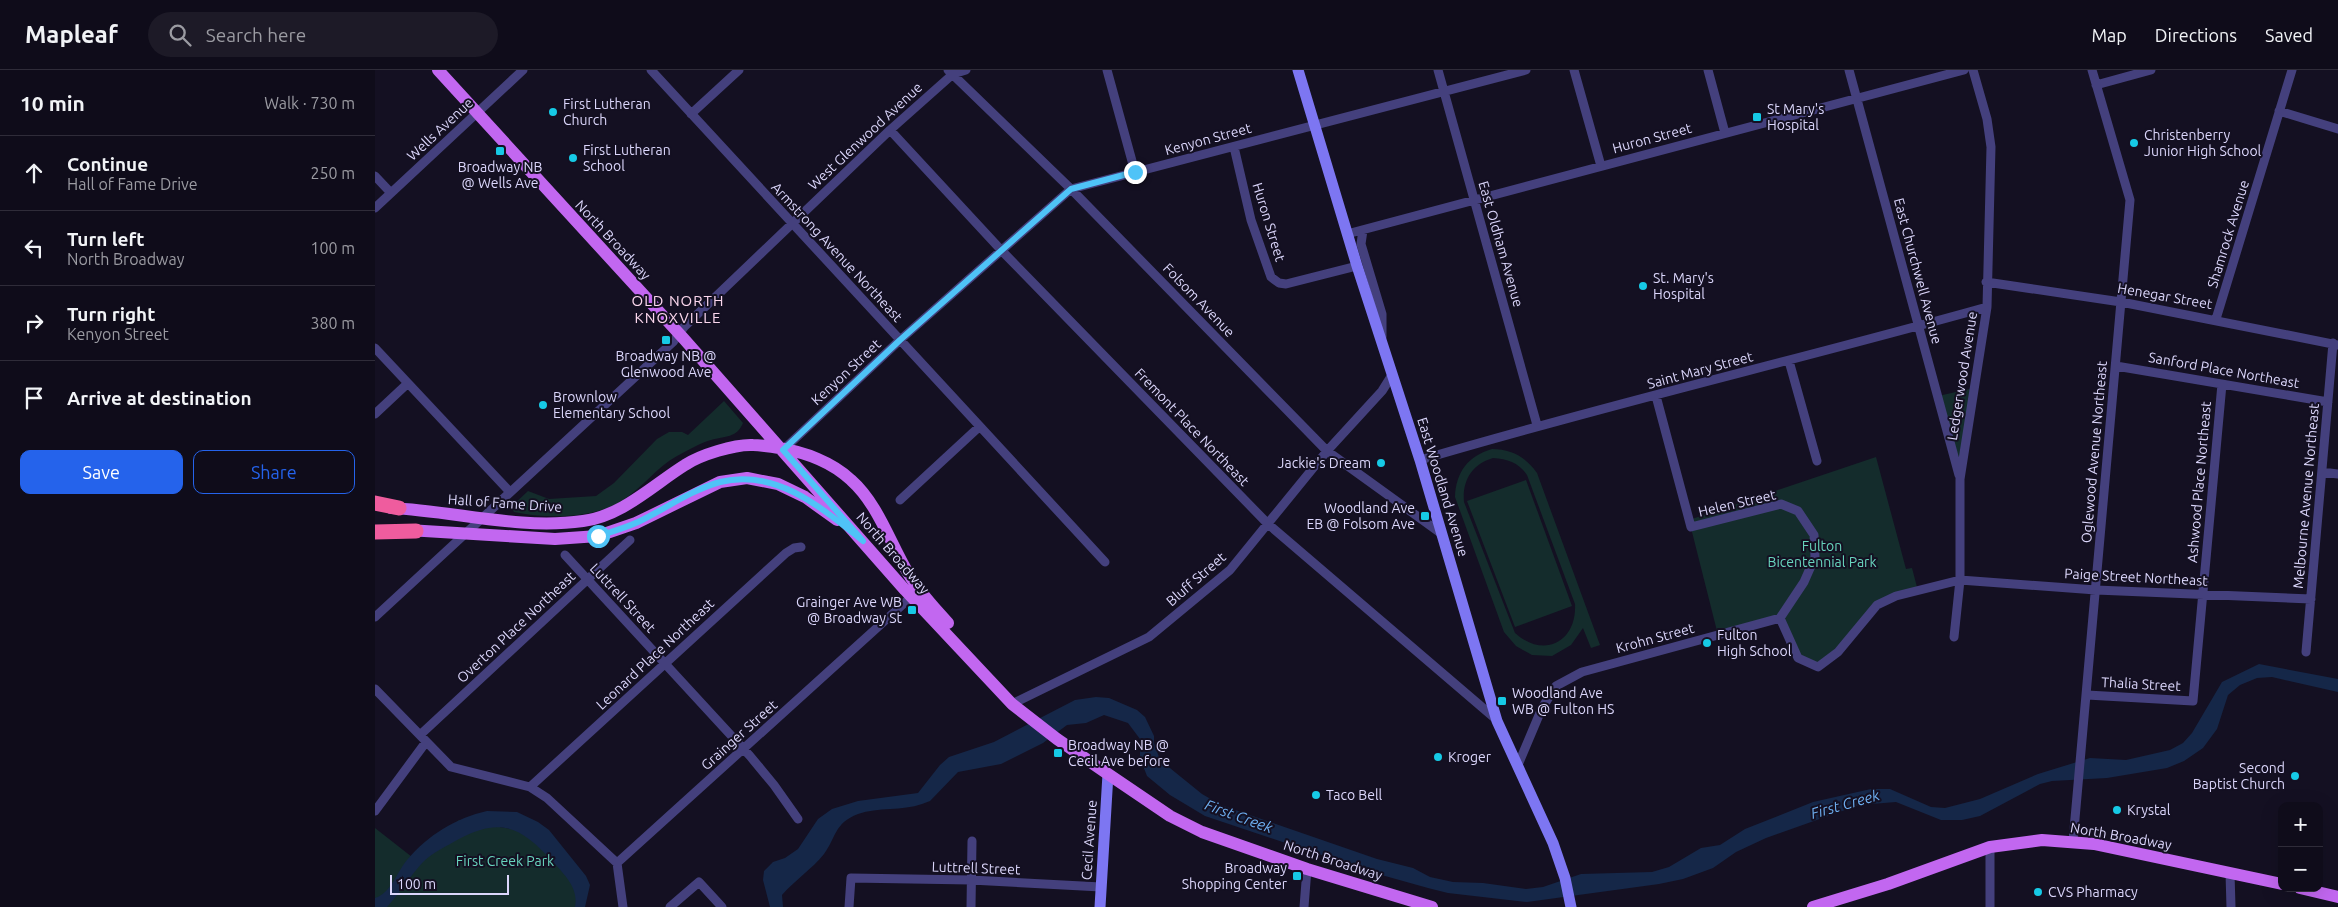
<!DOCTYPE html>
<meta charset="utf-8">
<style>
body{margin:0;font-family:Ubuntu,sans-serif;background:#1d1a27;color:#f1f3f6}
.controls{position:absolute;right:15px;bottom:15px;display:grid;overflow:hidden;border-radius:10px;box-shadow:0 5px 20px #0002}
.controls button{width:45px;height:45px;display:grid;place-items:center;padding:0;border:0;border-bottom:1px solid #2f2c39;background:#0f0c1a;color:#f1f3f6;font:25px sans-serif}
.scale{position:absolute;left:15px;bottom:12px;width:119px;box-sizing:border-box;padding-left:5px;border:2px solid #dbd6fb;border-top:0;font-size:14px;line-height:18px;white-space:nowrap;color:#dbd6fb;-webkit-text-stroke:4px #141022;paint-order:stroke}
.stop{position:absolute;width:15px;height:15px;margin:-11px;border:4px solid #4fc3f7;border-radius:50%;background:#fff}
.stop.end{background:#4fc3f7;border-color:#fff;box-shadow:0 1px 5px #0008}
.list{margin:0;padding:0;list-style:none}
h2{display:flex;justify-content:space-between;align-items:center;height:65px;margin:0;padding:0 20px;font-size:21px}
h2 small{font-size:16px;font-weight:400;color:#9b9ba2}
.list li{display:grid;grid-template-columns:32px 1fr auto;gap:15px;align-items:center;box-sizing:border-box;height:75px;padding:0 20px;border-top:1px solid #2f2c39}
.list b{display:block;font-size:19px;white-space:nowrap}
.list p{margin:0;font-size:16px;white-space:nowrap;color:#9b9ba2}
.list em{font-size:16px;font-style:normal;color:#9b9ba2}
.actions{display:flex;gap:10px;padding:15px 20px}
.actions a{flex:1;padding:11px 0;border:1px solid #2563eb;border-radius:10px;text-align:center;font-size:18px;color:#2563eb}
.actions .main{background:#2563eb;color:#fff}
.icon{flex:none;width:28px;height:28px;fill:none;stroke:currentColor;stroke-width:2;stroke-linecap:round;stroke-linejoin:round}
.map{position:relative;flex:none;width:1963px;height:837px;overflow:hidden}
header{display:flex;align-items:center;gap:30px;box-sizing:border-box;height:70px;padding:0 25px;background:#0f0c1a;border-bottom:1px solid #2f2c39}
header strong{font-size:24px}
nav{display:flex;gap:28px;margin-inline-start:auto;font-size:18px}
.search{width:350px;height:45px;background:#1d1a27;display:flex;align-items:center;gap:12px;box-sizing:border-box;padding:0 18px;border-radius:28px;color:#9b9ba2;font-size:19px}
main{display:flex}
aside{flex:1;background:#0f0c1a}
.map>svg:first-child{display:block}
.green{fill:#142c2c;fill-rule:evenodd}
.water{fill:#152748}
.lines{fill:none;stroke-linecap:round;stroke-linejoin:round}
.street{stroke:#44407d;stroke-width:9}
.secondary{stroke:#7d76f2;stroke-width:11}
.primary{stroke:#c267f0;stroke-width:12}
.highway{stroke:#ef5c9e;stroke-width:15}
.route{stroke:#4fc3f7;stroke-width:6}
.poi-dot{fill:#16cae6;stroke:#141022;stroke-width:2}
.labels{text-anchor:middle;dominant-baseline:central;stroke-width:4;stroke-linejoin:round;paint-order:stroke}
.poi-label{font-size:14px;fill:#dbd6fb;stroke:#141022;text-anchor:start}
.street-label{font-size:14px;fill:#dbd6fb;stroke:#141022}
.park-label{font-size:14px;fill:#68d4bd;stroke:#141022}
.neighbourhood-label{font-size:15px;letter-spacing:1px;fill:#fbd7ed;stroke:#141022}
.water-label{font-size:15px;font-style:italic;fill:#6eaff1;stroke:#141022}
</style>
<header>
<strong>Mapleaf</strong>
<div class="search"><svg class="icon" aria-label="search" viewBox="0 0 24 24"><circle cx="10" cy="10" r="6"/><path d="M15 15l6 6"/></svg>Search here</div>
<nav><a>Map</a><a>Directions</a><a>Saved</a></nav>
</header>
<main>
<aside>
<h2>10 min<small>Walk · 730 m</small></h2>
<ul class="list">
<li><svg class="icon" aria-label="ahead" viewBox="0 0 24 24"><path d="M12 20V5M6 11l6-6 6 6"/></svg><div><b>Continue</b><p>Hall of Fame Drive</p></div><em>250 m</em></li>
<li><svg class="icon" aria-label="left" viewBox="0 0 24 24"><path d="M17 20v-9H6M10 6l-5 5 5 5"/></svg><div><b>Turn left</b><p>North Broadway</p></div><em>100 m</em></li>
<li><svg class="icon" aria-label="right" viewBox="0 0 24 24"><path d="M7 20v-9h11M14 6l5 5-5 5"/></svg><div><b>Turn right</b><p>Kenyon Street</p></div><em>380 m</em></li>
<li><svg class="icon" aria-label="arrive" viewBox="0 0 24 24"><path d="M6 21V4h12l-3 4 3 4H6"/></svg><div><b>Arrive at destination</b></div></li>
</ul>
<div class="actions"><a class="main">Save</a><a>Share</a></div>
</aside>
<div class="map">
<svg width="1963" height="837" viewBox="0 0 1963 837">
<rect width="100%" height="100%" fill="#141022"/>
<!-- green -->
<path class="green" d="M 1599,318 L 1585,409 L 1563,326 Z
M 349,331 L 368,353 C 362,368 350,366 336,370 C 325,373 312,381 302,386 C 282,397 267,418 248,430 C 219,449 172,449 139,442 L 136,437 L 153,421 L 174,429 L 221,426 L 239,413 L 282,369 L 294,362 L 307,362 L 313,365 Z
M 1117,379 C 1136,379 1151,387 1162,403 L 1225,575 L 1216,578 L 1208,558 L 1196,575 L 1177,586 L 1157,585 L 1141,576 L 1129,562 L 1080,427 C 1081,402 1093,386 1117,379 ZM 1118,388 C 1133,389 1144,393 1152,405 L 1200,534 C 1202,572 1169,589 1140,563 L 1089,432 C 1087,411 1097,394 1118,388 Z
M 1501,387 L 1531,499 L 1537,498 L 1543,521 L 1502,535 L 1443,597 L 1423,588 L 1405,548 L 1343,565 L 1314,450 Z
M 1151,410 L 1197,536 L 1140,557 L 1092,431 Z
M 84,750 L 177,766 L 207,837 L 0,837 L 0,758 L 37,787 Z"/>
<!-- water -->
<path class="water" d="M 1884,594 L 1963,609 L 1963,622 L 1897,607 L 1882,608 L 1865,615 L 1853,625 L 1842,659 L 1828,678 L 1809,691 L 1792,698 L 1732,708 L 1677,711 L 1665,714 L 1605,746 L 1587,750 L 1566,750 L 1521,732 L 1484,735 L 1391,768 L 1361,782 L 1338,798 L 1308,809 L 1284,814 L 1152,832 L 1073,823 L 1053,818 L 1003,804 L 830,746 L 795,725 L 772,706 L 765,688 L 765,669 L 753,653 L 729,645 L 711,653 L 692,655 L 668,673 L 626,694 L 583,702 L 555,731 L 547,734 C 527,741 503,737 483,744 C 459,753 461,768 449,784 C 437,799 420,810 407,825 L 408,837 L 395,837 L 388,810 L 389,801 L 398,792 L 410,788 L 423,779 L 443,749 L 457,739 L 483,731 L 543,723 L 565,695 L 574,687 L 619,672 L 700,630 L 721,627 L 734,628 L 762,640 L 770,647 L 779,666 L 779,673 L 785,690 L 827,724 L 846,735 L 1002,789 L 1038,798 L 1055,807 L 1078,812 L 1108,813 L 1151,819 L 1168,817 L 1206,804 L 1277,802 L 1294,797 L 1326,778 L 1345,775 L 1370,759 L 1398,748 L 1438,732 L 1496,719 L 1515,719 L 1556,737 L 1570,738 L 1605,729 L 1663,704 L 1715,688 L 1751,690 L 1795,680 L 1808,673 L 1817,663 L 1847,612 Z
M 112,741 L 142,742 L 163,752 L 174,760 L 211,806 L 215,815 L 210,837 L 200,837 C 204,818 189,804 177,791 C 146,757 126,747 84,769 C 72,776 58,782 48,792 C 35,806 25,823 12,837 L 0,837 L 0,828 C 16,823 22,802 32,790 C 53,765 81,748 112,741 Z"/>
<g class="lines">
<!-- street -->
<path class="street" d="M 276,0 L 730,492
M 573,0 L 696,119 L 952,381 L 1067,464
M 732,0 L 760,102
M 1063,0 L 1162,355
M 1199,0 L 1226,96
M 1333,0 L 1350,63
M 1474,0 L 1584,405
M 1721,15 L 1776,0
M 1904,41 L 1963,59
M 316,44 L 364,0
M 515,60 L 627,181 L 893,454 L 1122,650
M 859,77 L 876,150 L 896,207 L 904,213 L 911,214 L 982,196
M 0,106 L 16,123
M 0,138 L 148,0
M 988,160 L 986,174 L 1007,244 L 1007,267
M 972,164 L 1589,0
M 1611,212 L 1746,232 L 1963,275
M 1841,249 L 1917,0
M 0,278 L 134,421
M 1414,291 L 1442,391
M 1741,296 L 1953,332
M 0,344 L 32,314
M 408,380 L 525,270 L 696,119 L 1151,0
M 1045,390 C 1233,334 1423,290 1612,237
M 1947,402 L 1963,404
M 525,430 L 604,357
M 190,485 L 375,686 L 399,715 L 423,749
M 0,547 L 298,272 L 309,257 L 515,60 L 578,4 L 591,0
M 1405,548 L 1423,588 L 1443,597 L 1463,582 L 1502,535 L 1521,526 L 1585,510 L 1721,520 L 1936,529
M 1579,567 L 1585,510 L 1585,409 L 1612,237 L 1616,77 L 1612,49 L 1598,0
M 1931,582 L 1958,273
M 0,619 L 76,697 L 155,717 L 172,728 L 242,793
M 1712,625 L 1818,631 L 1847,314
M 637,634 L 774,567 L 855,500 L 952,381 L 1007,321 L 1017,305
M 45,665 L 255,470
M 1143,695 L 1167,638 L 1181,616 L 1207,602 L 1405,548 L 1429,512 L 1440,487 L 1439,465 L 1423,441 L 1406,434 L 1316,457 L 1281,326
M 155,717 L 411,483 L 419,478 L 426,477
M 0,741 L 51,672
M 1698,771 L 1755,130 L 1717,0
M 1615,777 L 1615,837
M 242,793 L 536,527
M 242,793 L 248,837
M 1855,803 L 1856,837
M 295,837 L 324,812 L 347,837
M 474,837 L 476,808 L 596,810 L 726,817
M 596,837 L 597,771
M 929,837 L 932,799"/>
<!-- secondary -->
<path class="secondary" d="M 923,0 L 982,196 L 1045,390 L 1122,651 L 1178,773 L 1190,808 L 1196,837
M 725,837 L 733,704"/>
<!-- primary -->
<path class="primary" d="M 63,0 L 309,269 L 530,520 L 637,634 L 682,669 L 733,704 L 795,746 L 827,762 L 932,799 L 1057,837
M 16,438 C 80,441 144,460 208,451 C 247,446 278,415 310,395 C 325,385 360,374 378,375 C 387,375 396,377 404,378 C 429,382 457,392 476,410 C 503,434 515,473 533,503 C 544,522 559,537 573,553
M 33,460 L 180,469 L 223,466 L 261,453 L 345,412 L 372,408 L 403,414 L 430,427 L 462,450
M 1925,818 L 1963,827
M 1438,837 L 1513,814 L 1615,777 L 1667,770 L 1719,774 L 1907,814"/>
<!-- highway -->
<path class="highway" d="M 0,433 L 24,438
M 0,462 L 41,461"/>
</g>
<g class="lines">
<!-- route -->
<path class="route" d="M 223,466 C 236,462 250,458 263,452 C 290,439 316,420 345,412 C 401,398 447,438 488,471 L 408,380 L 525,270 L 696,119 L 760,102"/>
</g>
<!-- markers -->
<g class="poi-dot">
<circle cx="178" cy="42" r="5"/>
<rect x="1377" y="42" width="10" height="10" rx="2.5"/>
<circle cx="1759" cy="73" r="5"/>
<rect x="120" y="76" width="10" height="10" rx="2.5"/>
<circle cx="198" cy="88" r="5"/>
<circle cx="1268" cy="216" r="5"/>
<rect x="286" y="265" width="10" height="10" rx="2.5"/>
<circle cx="168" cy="335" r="5"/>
<circle cx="1006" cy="393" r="5"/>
<rect x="1045" y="441" width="10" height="10" rx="2.5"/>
<rect x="532" y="535" width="10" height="10" rx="2.5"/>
<circle cx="1332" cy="573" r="5"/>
<rect x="1122" y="626" width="10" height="10" rx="2.5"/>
<rect x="678" y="678" width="10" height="10" rx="2.5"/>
<circle cx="1063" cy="687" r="5"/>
<circle cx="1920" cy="706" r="5"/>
<circle cx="941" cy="725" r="5"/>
<circle cx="1742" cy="740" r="5"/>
<rect x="917" y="801" width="10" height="10" rx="2.5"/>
<circle cx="1663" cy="822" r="5"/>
</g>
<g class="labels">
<!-- poi labels -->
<g class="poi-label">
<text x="188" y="34">First Lutheran<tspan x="188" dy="16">Church</tspan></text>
<text x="1392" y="39">St Mary's<tspan x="1392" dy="16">Hospital</tspan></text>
<text x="1769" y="65">Christenberry<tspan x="1769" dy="16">Junior High School</tspan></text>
<text x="208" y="80">First Lutheran<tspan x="208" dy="16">School</tspan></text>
<text x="125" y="97" text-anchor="middle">Broadway NB<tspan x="125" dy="16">@ Wells Ave</tspan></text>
<text x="1278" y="208">St. Mary's<tspan x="1278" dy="16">Hospital</tspan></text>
<text x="291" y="286" text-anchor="middle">Broadway NB @<tspan x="291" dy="16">Glenwood Ave</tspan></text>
<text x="178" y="327">Brownlow<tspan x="178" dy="16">Elementary School</tspan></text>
<text x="996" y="393" text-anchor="end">Jackie's Dream</text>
<text x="1040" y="438" text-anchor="end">Woodland Ave<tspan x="1040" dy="16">EB @ Folsom Ave</tspan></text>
<text x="527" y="532" text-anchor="end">Grainger Ave WB<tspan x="527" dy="16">@ Broadway St</tspan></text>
<text x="1342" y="565">Fulton<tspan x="1342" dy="16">High School</tspan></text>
<text x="1137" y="623">Woodland Ave<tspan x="1137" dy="16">WB @ Fulton HS</tspan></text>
<text x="693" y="675">Broadway NB @<tspan x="693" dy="16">Cecil Ave before</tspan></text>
<text x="1073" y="687">Kroger</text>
<text x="1910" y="698" text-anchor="end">Second<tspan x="1910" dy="16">Baptist Church</tspan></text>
<text x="951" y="725">Taco Bell</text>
<text x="1752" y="740">Krystal</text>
<text x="912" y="798" text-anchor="end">Broadway<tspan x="912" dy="16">Shopping Center</tspan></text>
<text x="1673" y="822">CVS Pharmacy</text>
</g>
<!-- street labels -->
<g class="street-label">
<text transform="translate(65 59) rotate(-43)">Wells Avenue</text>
<text transform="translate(490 66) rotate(-43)">West Glenwood Avenue</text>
<text transform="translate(1277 68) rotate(-15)">Huron Street</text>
<text transform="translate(833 69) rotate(-15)">Kenyon Street</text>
<text transform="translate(894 152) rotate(73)">Huron Street</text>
<text transform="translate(1853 164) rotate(-73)">Shamrock Avenue</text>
<text transform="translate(238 170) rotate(47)">North Broadway</text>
<text transform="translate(1126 174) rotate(74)">East Oldham Avenue</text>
<text transform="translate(462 182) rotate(47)">Armstrong Avenue Northeast</text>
<text transform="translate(1543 201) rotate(75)">East Churchwell Avenue</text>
<text transform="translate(1790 226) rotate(10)">Henegar Street</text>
<text transform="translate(824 230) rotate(46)">Folsom Avenue</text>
<text transform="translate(1325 300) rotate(-15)">Saint Mary Street</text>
<text transform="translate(1849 300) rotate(10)">Sanford Place Northeast</text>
<text transform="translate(471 302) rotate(-43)">Kenyon Street</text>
<text transform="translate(1587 306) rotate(-81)">Ledgerwood Avenue</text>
<text transform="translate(817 357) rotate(46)">Fremont Place Northeast</text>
<text transform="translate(1719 382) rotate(-85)">Oglewood Avenue Northeast</text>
<text transform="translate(1824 412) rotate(-85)">Ashwood Place Northeast</text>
<text transform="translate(1068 417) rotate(73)">East Woodland Avenue</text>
<text transform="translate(1931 426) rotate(-85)">Melbourne Avenue Northeast</text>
<text transform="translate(130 433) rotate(4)">Hall of Fame Drive</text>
<text transform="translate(1362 433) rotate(-13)">Helen Street</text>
<text transform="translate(518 483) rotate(49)">North Broadway</text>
<text transform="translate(1761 507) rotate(3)">Paige Street Northeast</text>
<text transform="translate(821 509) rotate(-41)">Bluff Street</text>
<text transform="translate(248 528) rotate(47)">Luttrell Street</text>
<text transform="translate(141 557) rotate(-43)">Overton Place Northeast</text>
<text transform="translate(1280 568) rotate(-15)">Krohn Street</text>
<text transform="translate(280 584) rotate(-43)">Leonard Place Northeast</text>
<text transform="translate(1766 614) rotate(3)">Thalia Street</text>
<text transform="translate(364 665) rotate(-42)">Grainger Street</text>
<text transform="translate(1746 766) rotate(10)">North Broadway</text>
<text transform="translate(714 770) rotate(-86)">Cecil Avenue</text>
<text transform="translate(958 790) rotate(18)">North Broadway</text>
<text transform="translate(601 798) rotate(2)">Luttrell Street</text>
</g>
<!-- park labels -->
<g class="park-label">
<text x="1447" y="476">Fulton<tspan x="1447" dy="16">Bicentennial Park</tspan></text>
<text x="130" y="791">First Creek Park</text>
</g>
<!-- neighbourhood labels -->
<g class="neighbourhood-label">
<text x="303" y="230">OLD NORTH<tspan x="303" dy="17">KNOXVILLE</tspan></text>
</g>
<!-- water labels -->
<g class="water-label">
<text transform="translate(1470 734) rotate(-16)">First Creek</text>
<text transform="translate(864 746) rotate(20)">First Creek</text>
</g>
</g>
</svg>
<div class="controls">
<button>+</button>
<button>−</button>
</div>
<div class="scale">100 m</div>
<div class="stop" style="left:223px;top:466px"></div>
<div class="stop end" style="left:760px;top:102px"></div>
</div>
</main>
